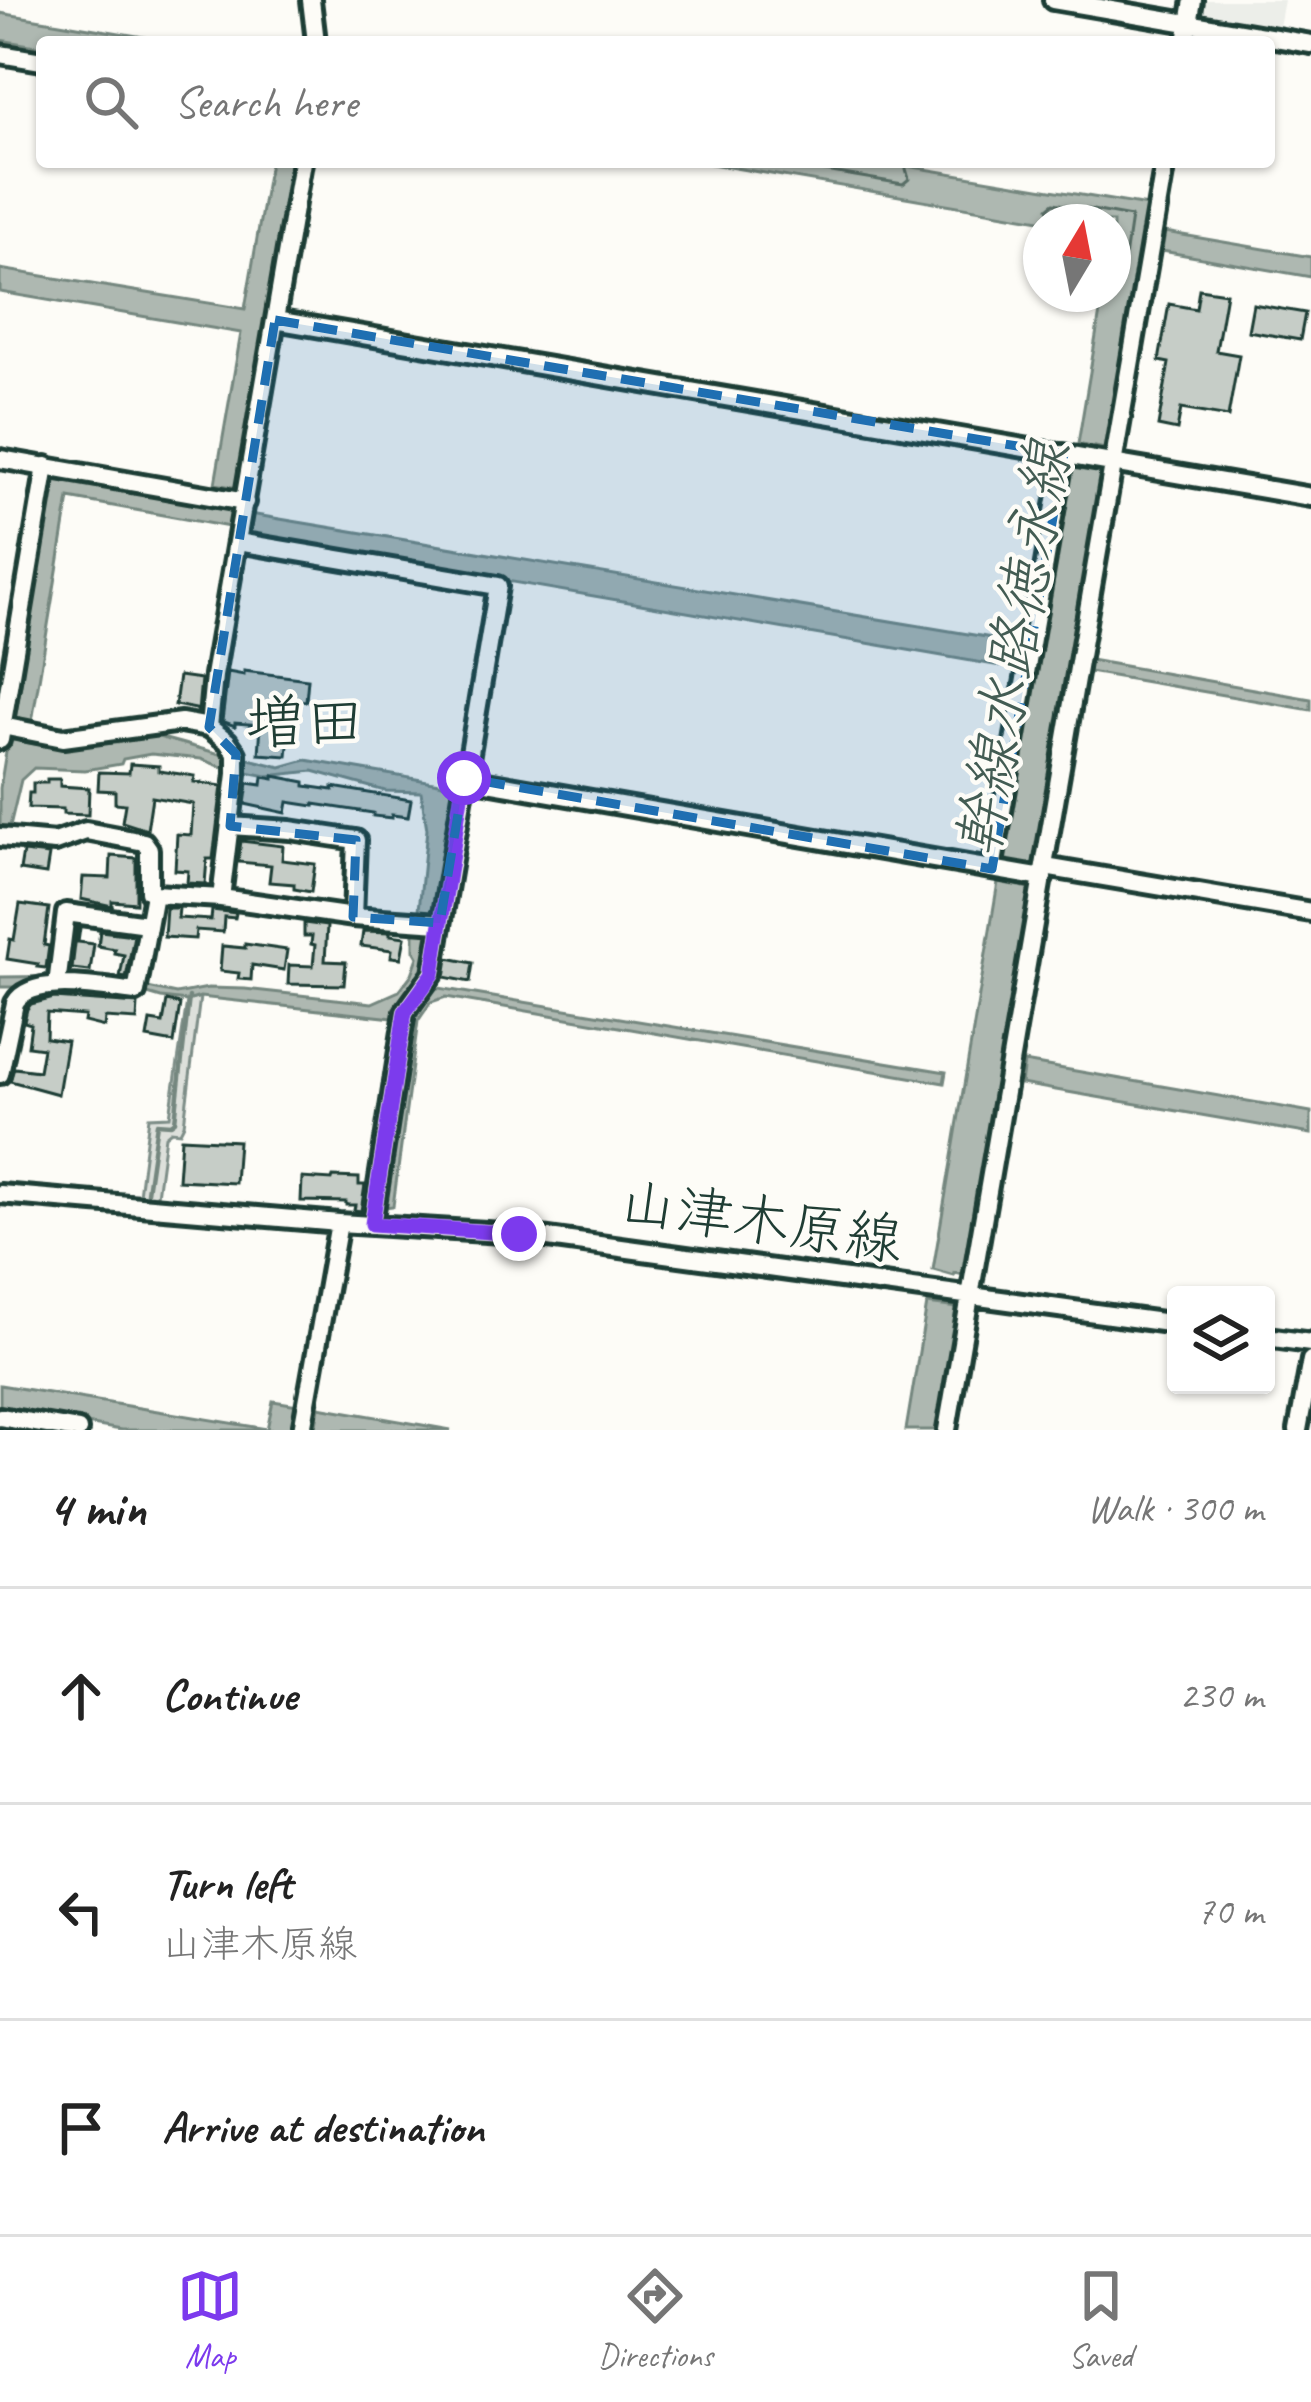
<!DOCTYPE html>
<meta charset="utf-8">
<style>
body{margin:0;font-family:Caveat,"Klee One",sans-serif;background:#f6f6f6;color:#222}
.controls{position:absolute;right:36px;bottom:36px;display:grid;overflow:hidden;border-radius:12px;box-shadow:0 3px 9px #0004}
.controls button{width:108px;height:108px;display:grid;place-items:center;padding:0;border:0;border-bottom:3px solid #e0e0e0;background:#fff;color:#222;font:60px sans-serif}
.compass{position:absolute;left:1023px;top:204px;width:108px;height:108px;border-radius:50%;background:#fff;box-shadow:0 3px 9px #0004;rotate:10deg}
.stop{position:absolute;width:36px;height:36px;margin:-27px;border:9px solid #7c3aed;border-radius:50%;background:#fff}
.stop.end{background:#7c3aed;border-color:#fff;box-shadow:0 3px 12px #0008}
.list{margin:0;padding:0;list-style:none}
h2{display:flex;justify-content:space-between;align-items:center;height:156px;margin:0;padding:0 48px;font-size:51px}
h2 small{font-size:39px;font-weight:400;color:#767676}
.list li{display:grid;grid-template-columns:78px 1fr auto;gap:36px;align-items:center;box-sizing:border-box;height:216px;padding:0 48px;border-top:3px solid #e0e0e0}
.list b{display:block;font-size:45px;white-space:nowrap}
.list p{margin:0;font-size:39px;white-space:nowrap;color:#767676}
.list em{font-size:39px;font-style:normal;color:#767676}
.icon{flex:none;width:66px;height:66px;fill:none;stroke:currentColor;stroke-width:2;stroke-linecap:round;stroke-linejoin:round}
.map{position:relative;flex:none;width:1311px;height:1430px;overflow:hidden}
.search{position:absolute;background:#fff;box-shadow:0 3px 9px #0004;left:36px;right:36px;top:36px;height:132px;display:flex;align-items:center;gap:30px;box-sizing:border-box;padding:0 42px;border-radius:12px;color:#767676;font-size:45px}
.sheet{height:804px;background:#fff}
nav{display:flex;justify-content:space-around;align-items:center;box-sizing:border-box;height:168px;border-top:3px solid #e0e0e0;background:#fff;font-size:33px;color:#767676}
nav a{display:grid;justify-items:center;gap:6px}
nav .on{color:#7c3aed}
.map>svg:first-child{display:block}
.built{fill:#eceee9}
.green{fill:#dde0db;stroke:#7e8e88;stroke-width:3}
.water{fill:#aeb8b1;stroke:#75877f;stroke-width:3}
.lines{fill:none;stroke-linecap:round;stroke-linejoin:round}
.shore{stroke:#586e66;stroke-width:3}
.stream{stroke:#75877f;stroke-width:4.5}
.building{fill:#c6cdc7;stroke:#1f3d34;stroke-width:3}
.minor-casing{stroke:#1f3d34;stroke-width:26}
.minor{stroke:#fdfcf7;stroke-width:16}
.route{stroke:#7c3aed;stroke-width:15}
.marked{fill:#1f6fb2;fill-opacity:0.2;stroke:#1f6fb2;stroke-width:9;stroke-dasharray:24 15;stroke-linejoin:round}
.labels{text-anchor:middle;dominant-baseline:central;stroke-width:9;stroke-linejoin:round;paint-order:stroke}
.street-label{font-size:57px;fill:#1f3d34;stroke:#fdfcf7}
.water-label{font-size:60px;font-style:italic;fill:#435c53;stroke:#fdfcf7}
.neighbourhood-label{font-size:60px;fill:#1f3d34;stroke:#fdfcf7}
</style>
<div class="map">
<svg width="1311" height="1430" viewBox="0 0 1311 1430">
<rect width="100%" height="100%" fill="#fdfcf7"/>
<filter id="ink" filterUnits="userSpaceOnUse"><feTurbulence type="fractalNoise" baseFrequency=".00833" numOctaves="2"/><feDisplacementMap in="SourceGraphic" scale="24" xChannelSelector="R" yChannelSelector="G"/><feConvolveMatrix kernelMatrix="1 2 1 2 8 2 1 2 1" color-interpolation-filters="sRGB"/></filter>
<g filter="url(#ink)">
<!-- built -->
<path class="built" d="M 1200,0 L 1284,0 L 1278,32 L 1197,17 Z"/>
<!-- green -->
<path class="green" d="M 200,997 L 184,1124 L 180,1132 L 171,1131 L 165,1136 L 157,1196 L 139,1195 L 149,1117 L 170,1116 L 187,1001 Z"/>
<!-- water -->
<path class="water" d="M 0,13 L 173,42 L 42,42 L 42,47 L 0,40 Z
M 270,162 L 293,162 L 238,488 L 215,484 L 241,333 L 0,292 L 0,269 L 245,309 Z
M 700,162 L 883,162 L 1147,206 L 1105,449 L 1095,447 L 1093,450 L 1086,449 L 1086,446 L 1078,444 L 1103,294 L 1113,294 L 1113,222 L 1052,222 Z
M 1165,232 L 1311,257 L 1311,277 L 1162,251 Z
M 1082,463 L 1091,465 L 1091,470 L 1101,472 L 1033,867 L 1004,862 L 1071,467 L 1081,468 Z
M 50,473 L 232,507 L 229,527 L 69,498 L 32,722 L 11,718 Z
M 250,514 L 1022,643 L 1018,669 L 246,536 Z
M 1090,660 L 1311,699 L 1311,710 L 1089,672 Z
M 151,735 L 220,754 L 228,753 L 230,770 L 201,759 L 151,754 L 123,759 L 121,764 L 85,770 L 34,768 L 21,780 L 10,826 L 0,826 L 0,788 L 8,739 L 57,748 L 93,741 L 118,743 L 132,737 Z
M 241,757 L 281,767 L 306,760 L 439,783 L 454,788 L 433,913 L 419,910 L 427,829 L 421,792 L 385,791 L 313,771 L 267,776 L 242,771 Z
M 998,882 L 1029,888 L 964,1275 L 955,1273 L 954,1276 L 933,1270 Z
M 414,928 L 431,931 L 423,972 L 397,1007 L 394,1018 L 200,997 L 187,1001 L 161,998 L 124,987 L 0,987 L 0,977 L 91,976 L 176,994 L 208,988 L 245,989 L 372,1003 L 399,991 L 412,974 L 418,957 L 414,950 Z
M 433,987 L 946,1072 L 944,1083 L 446,997 L 431,1002 L 418,1021 L 393,1206 L 384,1207 L 410,1018 Z
M 1024,1062 L 1311,1112 L 1311,1134 L 1021,1084 Z
M 927,1304 L 958,1308 L 937,1430 L 906,1430 Z
M 0,1385 L 267,1429 L 273,1401 L 298,1405 L 294,1430 L 121,1430 L 0,1409 Z
M 319,1407 L 451,1430 L 315,1430 Z"/>
<g class="lines">
<!-- shore -->
<path class="shore" d="M 772,162 L 903,184 L 909,179 L 904,162
M 1053,222 L 1048,208 L 1054,203 L 1131,217 L 1121,285 L 1113,289"/>
<!-- stream -->
<path class="stream" d="M 147,1192 L 157,1123 L 171,1124 L 175,1121 L 189,997"/>
</g>
<!-- building -->
<path class="building" d="M 1199,289 L 1226,293 L 1216,351 L 1239,355 L 1228,417 L 1181,409 L 1177,430 L 1158,426 L 1169,363 L 1159,361 L 1169,304 L 1196,309 Z
M 1253,304 L 1305,313 L 1300,340 L 1248,331 Z
M 244,671 L 308,679 L 306,701 L 295,700 L 294,724 L 290,723 L 287,756 L 259,754 L 261,725 L 235,723 L 235,726 L 222,721 L 228,672 L 244,675 Z
M 179,676 L 201,679 L 198,712 L 196,709 L 175,705 Z
M 130,764 L 159,766 L 159,771 L 195,776 L 194,782 L 222,786 L 213,859 L 207,859 L 205,884 L 187,883 L 188,871 L 175,870 L 177,834 L 191,835 L 193,804 L 152,797 L 147,830 L 122,822 L 125,804 L 115,803 L 115,791 L 98,790 L 99,772 L 129,773 Z
M 274,776 L 305,782 L 305,786 L 333,790 L 333,787 L 411,800 L 408,817 L 392,815 L 392,818 L 373,816 L 373,813 L 314,804 L 314,806 L 288,802 L 286,813 L 245,804 L 248,783 L 262,785 L 263,777 L 274,779 Z
M 47,779 L 60,779 L 60,786 L 89,788 L 88,815 L 63,814 L 63,809 L 28,808 L 29,793 L 33,793 L 33,783 L 47,783 Z
M 241,841 L 283,846 L 282,860 L 315,864 L 311,892 L 294,889 L 294,884 L 269,882 L 271,865 L 238,862 Z
M 23,852 L 49,855 L 46,874 L 20,870 Z
M 111,856 L 136,858 L 136,903 L 112,901 L 112,906 L 81,899 L 83,877 L 110,878 Z
M 20,904 L 49,908 L 44,945 L 49,946 L 46,968 L 37,967 L 38,964 L 7,959 L 10,939 L 14,940 Z
M 166,908 L 179,908 L 178,918 L 211,920 L 212,910 L 236,913 L 235,918 L 224,917 L 223,932 L 196,930 L 195,939 L 164,937 Z
M 304,923 L 327,926 L 325,961 L 346,962 L 344,985 L 288,984 L 289,965 L 313,966 L 315,945 L 311,944 L 312,936 L 304,936 Z
M 77,927 L 80,928 L 78,942 L 94,944 L 90,971 L 72,969 Z
M 100,931 L 134,935 L 126,978 L 120,977 L 124,955 L 114,953 L 115,949 L 98,946 Z
M 363,931 L 390,932 L 390,935 L 405,937 L 401,958 L 391,957 L 392,950 L 361,946 Z
M 245,944 L 287,950 L 284,970 L 252,965 L 251,980 L 238,979 L 239,973 L 220,971 L 222,946 L 245,948 Z
M 448,958 L 473,963 L 470,982 L 445,977 Z
M 54,998 L 138,1004 L 137,1020 L 105,1018 L 104,1027 L 84,1022 L 85,1016 L 47,1013 L 46,1038 L 67,1041 L 58,1094 L 10,1081 L 14,1068 L 39,1071 L 43,1048 L 28,1046 L 31,1024 L 24,1022 L 27,1009 L 31,1004 Z
M 167,1001 L 180,1004 L 174,1043 L 147,1038 L 150,1021 L 163,1023 Z
M 181,1138 L 238,1141 L 235,1183 L 178,1180 Z
M 333,1177 L 359,1178 L 359,1185 L 365,1185 L 361,1211 L 354,1210 L 355,1205 L 346,1205 L 346,1202 L 301,1201 L 302,1178 L 332,1180 Z"/>
<g class="lines">
<!-- minor casing -->
<g class="minor-casing">
<path id="minor" d="M 311,0 L 316,42
M 1053,0 L 1311,44
M 1186,42 L 1193,0
M 0,54 L 42,61
M 275,320 L 1311,497
M 0,459 L 245,502
M 238,542 L 498,586 L 433,973 L 405,1012 L 372,1224
M 2,726 L 63,738 L 181,722 L 209,727 L 227,741 L 236,754 L 236,774 L 221,898 L 154,894
M 209,727 L 214,676 L 302,162
M 0,740 L 46,466
M 464,778 L 1043,878
M 230,826 L 290,830 L 356,840 L 353,917
M 0,837 L 55,842 L 86,831 L 144,842 L 149,849 L 149,891 L 154,894 L 136,992 C 107,989 31,973 15,1003 L 0,1074
M 1045,867 L 1311,912
M 992,869 L 1064,454
M 221,898 L 353,917 L 440,923
M 57,985 L 66,913 L 147,924
M 0,1194 L 339,1223 L 519,1234 L 1176,1324
M 1266,1337 L 1311,1343
M 0,1417 L 78,1430
M 302,1430 L 339,1223
M 947,1430 L 1165,162
M 1298,1430 L 1311,1360"/>
</g>
<!-- minor -->
<use href="#minor" class="minor"/>
</g>
</g>
<g class="lines" filter="url(#ink)">
<!-- route -->
<path class="route" d="M 464,778 L 433,974 L 405,1012 L 372,1224 L 519,1234"/>
</g>
<!-- marked area -->
<path class="marked" d="M 275,320 L 1064,454 L 992,869 L 464,778 L 440,923 L 353,917 L 356,840 L 230,826 L 236,754 L 209,727 Z"/>
<g class="labels">
<!-- street labels -->
<g class="street-label">
<text transform="translate(761 1221) rotate(8)">山津木原線</text>
</g>
<!-- water labels -->
<g class="water-label">
<text transform="translate(1013 649) rotate(-80)">幹線水路徳永線</text>
</g>
<!-- neighbourhood labels -->
<g class="neighbourhood-label">
<text x="305" y="722">増田</text>
</g>
</g>
</svg>
<div class="controls">
<button><svg class="icon" aria-label="layers" viewBox="0 0 24 24"><path d="M12 4l9 5-9 5-9-5zM3 14l9 5 9-5"/></svg></button>
</div>
<svg class="compass" viewBox="-18 -18 36 36"><path d="M0-13l5 13h-10z" fill="#e53935"/><path d="M0 13l5-13h-10z" fill="#767676"/></svg>
<div class="stop" style="left:464px;top:778px"></div>
<div class="stop end" style="left:519px;top:1234px"></div>
<div class="search"><svg class="icon" aria-label="search" viewBox="0 0 24 24"><circle cx="10" cy="10" r="6"/><path d="M15 15l6 6"/></svg>Search here</div>
</div>
<section class="sheet">
<h2>4 min<small>Walk · 300 m</small></h2>
<ul class="list">
<li><svg class="icon" aria-label="ahead" viewBox="0 0 24 24"><path d="M12 20V5M6 11l6-6 6 6"/></svg><div><b>Continue</b></div><em>230 m</em></li>
<li><svg class="icon" aria-label="left" viewBox="0 0 24 24"><path d="M17 20v-9H6M10 6l-5 5 5 5"/></svg><div><b>Turn left</b><p>山津木原線</p></div><em>70 m</em></li>
<li><svg class="icon" aria-label="arrive" viewBox="0 0 24 24"><path d="M6 21V4h12l-3 4 3 4H6"/></svg><div><b>Arrive at destination</b></div></li>
</ul>
</section>
<nav>
<a class="on"><svg class="icon" aria-label="map" viewBox="0 0 24 24"><path d="M3 6l6-2 6 2 6-2v14l-6 2-6-2-6 2zM9 4v14M15 6v14"/></svg>Map</a>
<a><svg class="icon" aria-label="directions" viewBox="0 0 24 24"><path d="M12 3l9 9-9 9-9-9zM9 14v-3h6M13 9l2 2-2 2"/></svg>Directions</a>
<a><svg class="icon" aria-label="saved" viewBox="0 0 24 24"><path d="M7 4h10v16l-5-4-5 4z"/></svg>Saved</a>
</nav>
